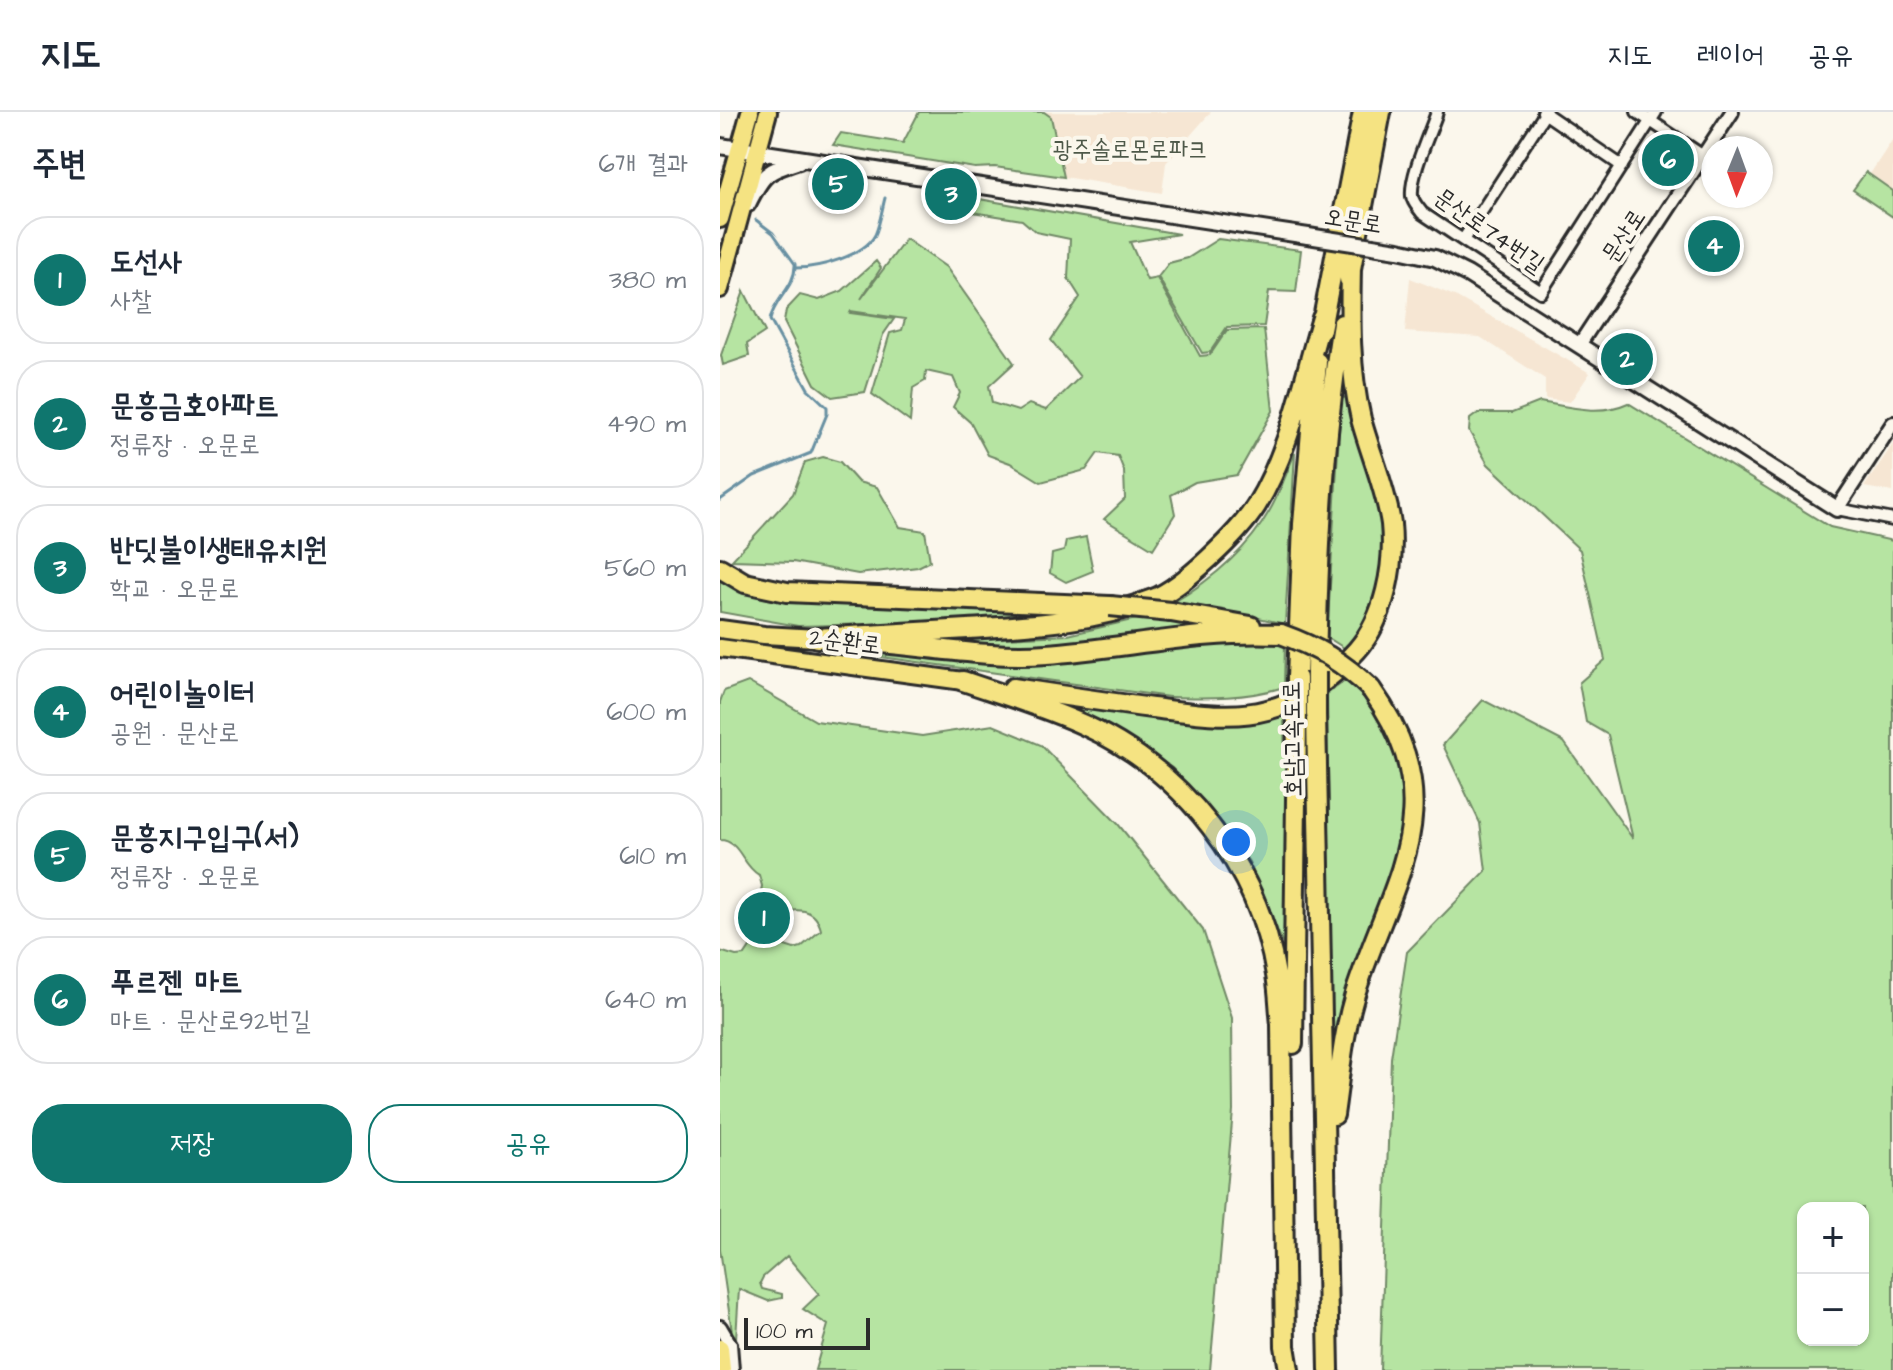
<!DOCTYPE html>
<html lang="ko">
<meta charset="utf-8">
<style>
body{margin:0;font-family:"Architects Daughter","Poor Story",sans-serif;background:#f6f6f7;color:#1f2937}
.controls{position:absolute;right:24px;bottom:24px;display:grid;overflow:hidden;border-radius:16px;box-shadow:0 2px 6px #0004}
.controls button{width:72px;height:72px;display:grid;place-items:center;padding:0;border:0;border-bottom:2px solid #e0e1e3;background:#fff;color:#1f2937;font:40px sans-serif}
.compass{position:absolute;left:981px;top:24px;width:72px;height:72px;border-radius:50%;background:#fff;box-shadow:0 2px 6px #0004;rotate:181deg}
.scale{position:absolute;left:24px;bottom:20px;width:126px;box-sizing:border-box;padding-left:8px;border:4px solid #2b2b2b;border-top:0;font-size:22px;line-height:28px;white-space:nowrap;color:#2b2b2b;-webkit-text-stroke:6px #fbf7ec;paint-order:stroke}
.you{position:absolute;left:516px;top:730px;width:28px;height:28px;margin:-20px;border:6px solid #fff;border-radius:50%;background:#1a73e8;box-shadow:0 0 0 12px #1a73e833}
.badge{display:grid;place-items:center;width:52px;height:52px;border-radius:50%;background:#0f766e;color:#fff;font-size:26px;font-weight:700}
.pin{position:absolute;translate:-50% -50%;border:4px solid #fff;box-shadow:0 2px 8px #0006}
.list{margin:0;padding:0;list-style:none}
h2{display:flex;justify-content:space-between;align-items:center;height:104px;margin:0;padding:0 32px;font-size:34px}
h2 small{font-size:26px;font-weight:400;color:#747a83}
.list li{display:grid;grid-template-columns:52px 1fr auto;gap:24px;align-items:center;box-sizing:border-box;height:128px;margin:0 16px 16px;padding:0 16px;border:2px solid #e0e1e3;border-radius:32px}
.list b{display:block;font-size:30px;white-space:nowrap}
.list p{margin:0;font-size:26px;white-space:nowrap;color:#747a83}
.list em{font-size:26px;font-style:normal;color:#747a83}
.actions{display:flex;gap:16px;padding:24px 32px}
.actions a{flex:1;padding:18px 0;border:2px solid #0f766e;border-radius:32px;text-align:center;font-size:28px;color:#0f766e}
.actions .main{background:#0f766e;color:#fff}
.map{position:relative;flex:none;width:1173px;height:1258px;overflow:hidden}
header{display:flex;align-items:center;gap:48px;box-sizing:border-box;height:112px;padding:0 40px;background:#fff;border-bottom:2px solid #e0e1e3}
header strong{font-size:38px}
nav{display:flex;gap:44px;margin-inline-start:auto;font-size:28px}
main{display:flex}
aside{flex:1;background:#fff}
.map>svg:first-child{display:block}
.built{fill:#f6e6d3}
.green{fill:#b6e4a2;stroke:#708866;stroke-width:2;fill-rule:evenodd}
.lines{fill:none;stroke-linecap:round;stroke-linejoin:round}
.stream{stroke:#6890a2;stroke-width:3}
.minor-casing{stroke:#2b2b2b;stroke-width:16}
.tertiary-casing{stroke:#2b2b2b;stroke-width:18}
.secondary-casing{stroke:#2b2b2b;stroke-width:20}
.primary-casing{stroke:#2b2b2b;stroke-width:22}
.trunk-casing{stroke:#2b2b2b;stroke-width:22}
.motorway-casing{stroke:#2b2b2b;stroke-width:24}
.minor{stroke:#fbf7ec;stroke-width:10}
.tertiary{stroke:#fbf7ec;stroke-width:12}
.secondary{stroke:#fbf7ec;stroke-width:14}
.primary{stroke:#f5e382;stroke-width:16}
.trunk{stroke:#f5e382;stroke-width:16}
.motorway{stroke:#f5e382;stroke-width:18}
.secondary-bridge-casing{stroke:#2b2b2b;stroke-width:20;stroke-linecap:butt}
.motorway-bridge-casing{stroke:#2b2b2b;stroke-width:24;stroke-linecap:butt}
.secondary-bridge{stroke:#fbf7ec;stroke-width:14}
.motorway-bridge{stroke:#f5e382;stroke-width:18}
.labels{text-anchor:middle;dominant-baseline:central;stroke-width:8;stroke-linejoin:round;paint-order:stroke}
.park-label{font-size:24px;fill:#4e5949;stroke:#fbf7ec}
.street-label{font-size:24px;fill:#2b2b2b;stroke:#fbf7ec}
</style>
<header>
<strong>지도</strong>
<nav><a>지도</a><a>레이어</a><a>공유</a></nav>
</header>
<main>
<aside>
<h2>주변<small>6개 결과</small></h2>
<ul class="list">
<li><span class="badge">1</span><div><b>도선사</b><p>사찰</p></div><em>380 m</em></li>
<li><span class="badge">2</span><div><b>문흥금호아파트</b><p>정류장 · 오문로</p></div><em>490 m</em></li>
<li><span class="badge">3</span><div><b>반딧불이생태유치원</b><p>학교 · 오문로</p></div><em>560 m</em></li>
<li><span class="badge">4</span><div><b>어린이놀이터</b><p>공원 · 문산로</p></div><em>600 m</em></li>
<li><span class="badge">5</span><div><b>문흥지구입구(서)</b><p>정류장 · 오문로</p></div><em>610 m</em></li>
<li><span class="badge">6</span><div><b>푸르젠 마트</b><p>마트 · 문산로92번길</p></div><em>640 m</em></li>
</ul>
<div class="actions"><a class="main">저장</a><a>공유</a></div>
</aside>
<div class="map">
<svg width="1173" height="1258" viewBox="0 0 1173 1258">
<rect width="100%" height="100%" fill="#fbf7ec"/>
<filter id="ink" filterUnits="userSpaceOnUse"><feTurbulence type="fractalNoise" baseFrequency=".0125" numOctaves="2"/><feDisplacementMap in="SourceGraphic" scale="16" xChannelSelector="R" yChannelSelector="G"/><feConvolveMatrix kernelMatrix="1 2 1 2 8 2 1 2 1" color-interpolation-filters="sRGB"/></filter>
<g filter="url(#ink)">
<!-- built -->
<path class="built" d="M 324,0 L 491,0 L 446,51 L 442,81 L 344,65 L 331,5 Z
M 1173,27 L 1173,78 L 1150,62 Z
M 690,166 L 737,185 L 870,261 L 850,290 L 825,287 L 825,267 L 760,225 L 685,220 Z
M 1173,332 L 1173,380 L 1144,375 Z"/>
<!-- green -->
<path class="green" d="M 199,0 L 324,0 L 331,5 L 344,65 L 275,55 L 255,56 L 113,33 L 121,21 L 183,31 Z
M 1146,60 L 1173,79 L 1173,105 L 1133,78 Z
M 225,81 L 459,122 L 410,130 L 427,168 L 437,166 L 480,244 L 490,243 L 507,218 L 544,217 L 553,299 L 517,363 L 475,370 L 451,383 L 455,402 L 433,437 L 384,407 L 405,387 L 404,359 L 398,344 L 378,341 L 366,358 L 321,370 L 290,351 L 268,343 L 251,311 L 233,295 L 240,281 L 233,265 L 206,259 L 205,269 L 193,276 L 190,310 L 152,282 L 170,221 L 182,218 L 185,207 L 131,199 L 130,201 L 174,207 L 163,223 L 145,280 L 112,285 L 95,272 L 64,210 L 66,198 L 80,183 L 99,188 L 122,179 L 156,149 L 161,156 L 141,187 L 186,127 L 226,155 L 294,251 L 269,274 L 272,291 L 298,299 L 309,292 L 326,298 L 360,265 L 331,228 L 360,185 L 348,166 L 350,127 L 316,120 L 302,108 L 234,97 Z
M 989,118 L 1011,131 L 998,150 L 977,136 Z
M 498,127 L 581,138 L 576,180 L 549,179 L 544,214 L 507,215 L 490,240 L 482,241 L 438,165 L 449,151 L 468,146 Z
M 24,179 L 45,220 L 27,232 L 29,244 L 3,253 L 1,243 Z
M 630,283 L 661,380 L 665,473 L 632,541 L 607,525 L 621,287 Z
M 820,290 C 849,295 880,304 908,291 L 1110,415 L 1173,429 L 1173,1258 L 660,1258 L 671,946 L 687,840 L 766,759 L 760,711 L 723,633 L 763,588 L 844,630 L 913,727 L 888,623 L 866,610 L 859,571 L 885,548 L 860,438 L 768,352 L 749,319 L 750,307 L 758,301 L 792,301 ZM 1083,1096 L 1143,1096 L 1143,1228 L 1083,1228 Z
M 575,341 L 565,512 L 512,500 L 451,492 C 490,469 527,439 550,398 C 560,381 567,359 575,341 Z
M 103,345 L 120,350 L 138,370 L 157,375 L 180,415 L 205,419 L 210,449 L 198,455 L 138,462 L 73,450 L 12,448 L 73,382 L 85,350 Z
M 366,425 L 373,459 L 346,470 L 330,461 L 332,442 L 344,439 L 346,429 Z
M 0,458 L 22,472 L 378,498 L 340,507 L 78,514 L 0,500 Z
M 429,504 L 504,511 L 385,531 L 318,534 L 218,529 L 348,523 Z
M 510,524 L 565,531 L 564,575 C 525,587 489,586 449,585 L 97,536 L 305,546 Z
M 629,566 L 652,588 L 678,635 L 687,678 L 685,725 L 612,966 L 607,582 Z
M 28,570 L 96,609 L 202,624 L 273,613 L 321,633 L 398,712 L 483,818 L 512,906 L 513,999 L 490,1258 L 95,1258 L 108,1213 L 83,1197 L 99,1182 L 67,1144 L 43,1165 L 40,1171 L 42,1177 L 62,1182 L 62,1186 L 48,1189 L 19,1177 L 16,1227 L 13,1227 L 0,1137 L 0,839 L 16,844 L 25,843 L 37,825 L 74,837 L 81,835 L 101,818 C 95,792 73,798 53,801 L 47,796 L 37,798 L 42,774 L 39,763 C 22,754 20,728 0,728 L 0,590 L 4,579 Z
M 320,585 L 518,610 L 564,603 L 568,844 L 529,750 L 503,712 L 452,656 L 385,611 Z"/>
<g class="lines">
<!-- stream -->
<path class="stream" d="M 76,156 C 98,156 144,144 155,123 C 160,112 162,97 165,86
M 0,388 L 34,364 L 91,341 L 107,302 L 107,295 L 88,277 L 50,208 C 54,187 76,175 75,152 L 53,121 L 36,108"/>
<!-- minor casing -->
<g class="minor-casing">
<path id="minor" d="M 717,0 C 710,21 690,63 692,84 C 693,91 698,95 702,101 L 821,180 L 936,0
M 823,0 L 902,54
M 917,0 L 983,44
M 743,128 L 826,0
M 1117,397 L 1173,408"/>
</g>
<!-- tertiary casing -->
<g class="tertiary-casing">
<path id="tertiary" d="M 859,233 L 1012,0
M 1117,397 L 1173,311
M 0,1215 L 10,1232 L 12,1258"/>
</g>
<!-- secondary casing -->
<g class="secondary-casing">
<path id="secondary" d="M 0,34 L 588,124
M 28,92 C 44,60 46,60 79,49
M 678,138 L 715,146 L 747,162 L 1117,397"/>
</g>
<!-- primary casing -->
<g class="primary-casing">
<path id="primary" d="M 0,107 L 30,0
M 0,177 L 48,0
M 0,1236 L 2,1258"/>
</g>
<!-- trunk casing -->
<g class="trunk-casing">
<path id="trunk" d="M 0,517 L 44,523 L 97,526
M 0,536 L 243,569"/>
</g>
<!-- motorway casing -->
<g class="motorway-casing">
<path id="motorway" d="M 629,167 L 661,0
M 601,217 L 643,0
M 0,456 L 25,471 L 67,480 L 390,494
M 451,500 L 531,514
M 97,526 C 147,523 198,520 248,517 C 311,513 374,510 433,487 C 462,476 519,421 536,394 C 570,339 583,268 602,206
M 161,531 C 216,536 272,546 327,542 C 406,536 482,518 561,522
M 596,560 C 598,444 603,328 622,212
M 577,566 L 583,412 L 597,250
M 243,569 C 284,583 325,595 364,613 C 463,658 539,755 556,863 C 559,879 559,896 561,912 L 565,1234 L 569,1258
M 293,576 C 339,583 385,590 432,596 C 468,600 511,608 547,598 C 582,589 613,565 637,538 C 665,506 675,454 671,412 C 666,377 650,341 641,307 C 629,256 630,207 631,155
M 596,603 L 609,1258
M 573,932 L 577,606
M 614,1003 C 620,962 623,922 635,882 C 672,766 735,694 651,577"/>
</g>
<!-- minor -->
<use href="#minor" class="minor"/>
<!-- tertiary -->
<use href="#tertiary" class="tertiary"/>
<!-- secondary -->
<use href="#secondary" class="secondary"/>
<!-- primary -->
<use href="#primary" class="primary"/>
<!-- trunk -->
<use href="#trunk" class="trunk"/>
<!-- motorway -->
<use href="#motorway" class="motorway"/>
<!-- secondary-bridge casing -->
<g class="secondary-bridge-casing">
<path id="secondary-bridge" d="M 588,124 L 678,138"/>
</g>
<!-- motorway-bridge casing -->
<g class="motorway-bridge-casing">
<path id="motorway-bridge" d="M 390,494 L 451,500
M 561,522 C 597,535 623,550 651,577
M 596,560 L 596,603
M 577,606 L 577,566"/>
</g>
<!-- secondary-bridge -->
<use href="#secondary-bridge" class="secondary-bridge"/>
<!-- motorway-bridge -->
<use href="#motorway-bridge" class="motorway-bridge"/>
</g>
</g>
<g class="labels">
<!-- park labels -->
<g class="park-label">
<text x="410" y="38">광주솔로몬로파크</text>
</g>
<!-- street labels -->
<g class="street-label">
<text transform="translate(633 109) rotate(9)">오문로</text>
<text transform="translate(769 119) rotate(35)">문산로74번길</text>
<text transform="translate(904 124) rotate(-57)">문산로</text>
<text transform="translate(125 530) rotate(7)">2순환로</text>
<text transform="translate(573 627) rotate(-91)">호남고속도로</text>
</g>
</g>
</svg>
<div class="controls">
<button>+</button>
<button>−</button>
</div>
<svg class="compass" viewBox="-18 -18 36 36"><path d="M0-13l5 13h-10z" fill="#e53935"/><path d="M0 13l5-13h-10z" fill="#747a83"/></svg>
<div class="scale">100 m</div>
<div class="you"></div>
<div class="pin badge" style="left:44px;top:806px">1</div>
<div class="pin badge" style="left:907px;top:247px">2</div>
<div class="pin badge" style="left:231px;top:82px">3</div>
<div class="pin badge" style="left:994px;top:134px">4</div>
<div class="pin badge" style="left:118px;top:72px">5</div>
<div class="pin badge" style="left:948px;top:48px">6</div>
</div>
</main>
